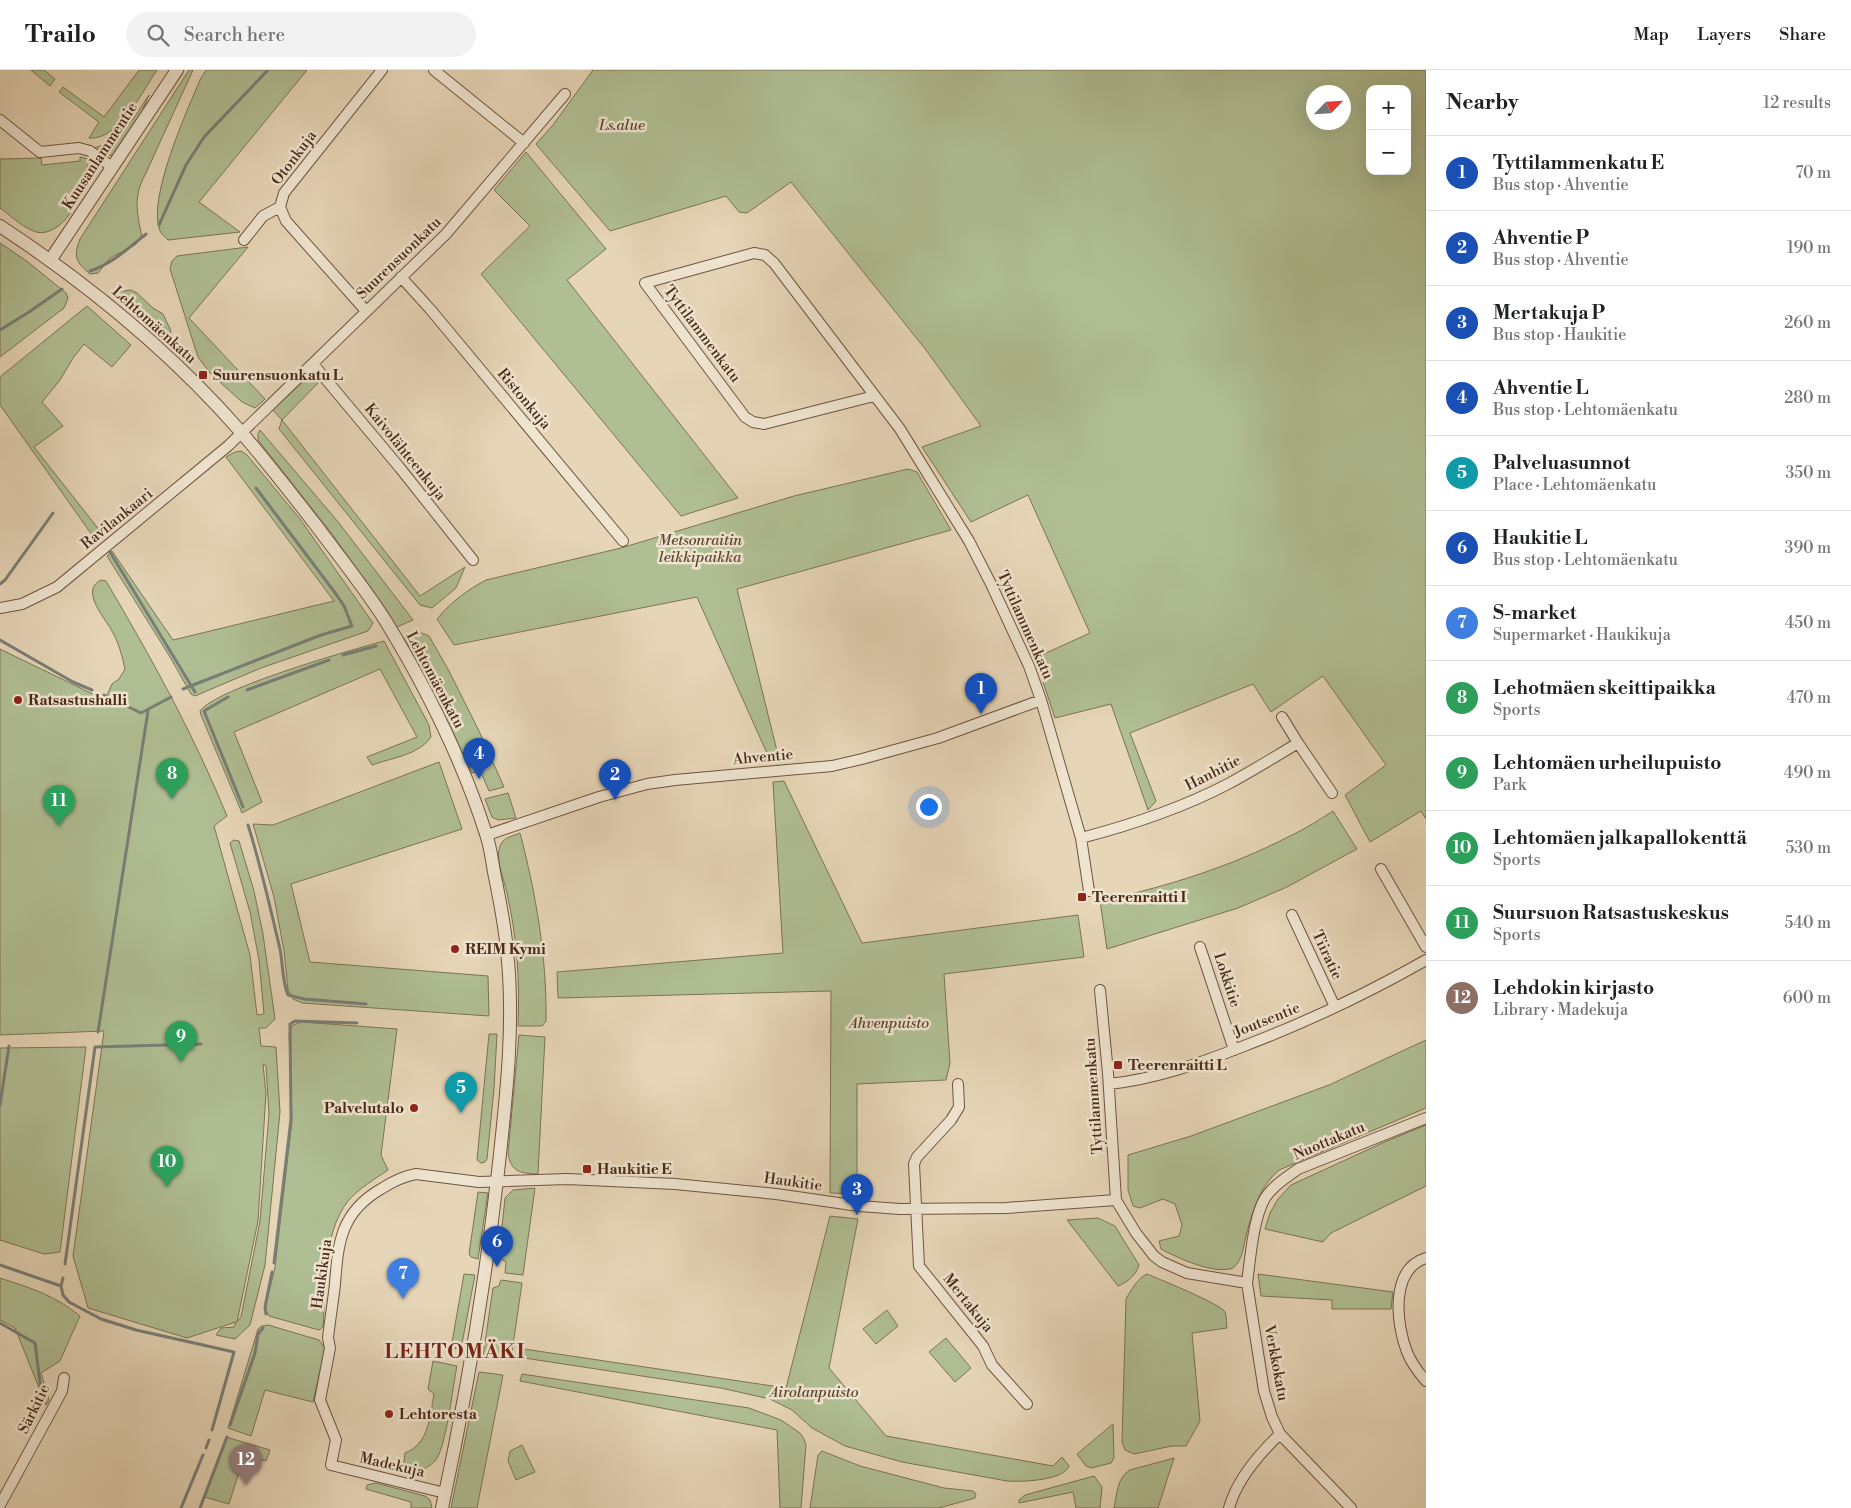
<!DOCTYPE html>
<meta charset="utf-8">
<style>
body{margin:0;font-family:"Libre Bodoni",serif;background:#f2f2f2;color:#202124}
.controls{position:absolute;right:15px;top:15px;display:grid;overflow:hidden;border-radius:10px;box-shadow:0 5px 20px #0002}
.controls button{width:45px;height:45px;display:grid;place-items:center;padding:0;border:0;border-bottom:1px solid #e0e0e0;background:#fff;color:#202124;font:25px sans-serif}
.compass{position:absolute;left:1306px;top:15px;width:45px;height:45px;border-radius:50%;background:#fff;box-shadow:0 5px 20px #0002;rotate:65deg}
.you{position:absolute;left:928px;top:736px;width:18px;height:18px;margin:-12px;border:4px solid #fff;border-radius:50%;background:#1a73e8;box-shadow:0 0 0 8px #1a73e833}
.badge{display:grid;place-items:center;width:32px;height:32px;border-radius:50%;background:#0b8043;color:#fff;font-size:16px;font-weight:700}
.pin{position:absolute;translate:-50% -41px;filter:drop-shadow(0 1px 2px #0008)}
.pin::after{content:'';position:absolute;top:26px;width:18px;height:15px;background:inherit;clip-path:polygon(0 0,100% 0,50% 100%)}
.list{margin:0;padding:0;list-style:none}
h2{display:flex;justify-content:space-between;align-items:center;height:65px;margin:0;padding:0 20px;font-size:21px}
h2 small{font-size:16px;font-weight:400;color:#757577}
.list li{display:grid;grid-template-columns:32px 1fr auto;gap:15px;align-items:center;box-sizing:border-box;height:75px;padding:0 20px;border-top:1px solid #e0e0e0}
.list b{display:block;font-size:19px;white-space:nowrap}
.list p{margin:0;font-size:16px;white-space:nowrap;color:#757577}
.list em{font-size:16px;font-style:normal;color:#757577}
.icon{flex:none;width:28px;height:28px;fill:none;stroke:currentColor;stroke-width:2;stroke-linecap:round;stroke-linejoin:round}
.map{position:relative;flex:none;width:1426px;height:1438px;overflow:hidden}
header{display:flex;align-items:center;gap:30px;box-sizing:border-box;height:70px;padding:0 25px;background:#fff;border-bottom:1px solid #e0e0e0}
header strong{font-size:24px}
nav{display:flex;gap:28px;margin-inline-start:auto;font-size:18px}
.search{width:350px;height:45px;background:#f2f2f2;display:flex;align-items:center;gap:12px;box-sizing:border-box;padding:0 18px;border-radius:28px;color:#757577;font-size:19px}
main{display:flex}
aside{flex:1;background:#fff}
.map>svg:first-child{display:block}
.green{fill:#b0be93;stroke:#7c7454;fill-rule:evenodd}
.lines{fill:none;stroke-linecap:round;stroke-linejoin:round}
.stream{stroke:#797e77;stroke-width:3}
.minor-casing{stroke:#70543e;stroke-width:12}
.tertiary-casing{stroke:#70543e;stroke-width:14}
.minor{stroke:#efe4d0;stroke-width:10}
.tertiary{stroke:#efe4d0;stroke-width:12}
.poi-dot{fill:#8f2418;stroke:#efe4d0;stroke-width:2}
.labels{text-anchor:middle;dominant-baseline:central;stroke-width:5;stroke-linejoin:round;paint-order:stroke}
.park-label{font-size:15px;font-style:italic;fill:#5e472e;stroke:#efe4d0}
.street-label{font-size:15px;fill:#492915;stroke:#efe4d0}
.poi-label{font-size:15px;font-weight:bold;fill:#492915;stroke:#efe4d0;text-anchor:start}
.district-label{font-size:20px;font-weight:bold;letter-spacing:1px;fill:#7a1f14;stroke:#efe4d0}
</style>
<header>
<strong>Trailo</strong>
<div class="search"><svg class="icon" aria-label="search" viewBox="0 0 24 24"><circle cx="10" cy="10" r="6"/><path d="M15 15l6 6"/></svg>Search here</div>
<nav><a>Map</a><a>Layers</a><a>Share</a></nav>
</header>
<main>
<div class="map">
<svg width="1426" height="1438" viewBox="0 0 1426 1438">
<rect width="100%" height="100%" fill="#e6d5b7"/>
<filter id="stains"><feTurbulence type="fractalNoise" baseFrequency=".004" numOctaves="4"/><feColorMatrix values="0 0 0 0 .2 0 0 0 0 .09 0 0 0 0 .02 0 0 0 .5 -.17"/></filter>
<radialGradient id="worn" r=".72"><stop offset=".6" stop-color="#630" stop-opacity="0"/><stop offset="1" stop-color="#630" stop-opacity=".3"/></radialGradient>
<!-- green -->
<path class="green" d="M 31,0 L 44,0 L 55,9 L 50,16 Z
M 139,0 L 157,0 C 142,22 118,71 89,68 L 99,52 L 59,22 L 63,17 L 104,47 Z
M 189,0 L 193,0 L 145,105 C 133,126 137,144 142,167 L 135,175 L 110,188 L 98,203 L 90,204 C 76,192 73,187 80,169 Z
M 206,0 L 307,0 L 199,132 L 240,162 L 168,170 C 165,167 162,165 160,161 C 147,129 186,43 200,10 Z
M 593,0 L 1426,0 L 1426,749 L 1421,741 L 1370,772 L 1345,725 L 1386,695 L 1323,606 L 1271,642 L 1253,614 L 1130,663 L 1156,731 L 1148,740 L 1111,634 L 1055,648 L 1035,588 L 1090,563 L 1028,425 L 971,452 L 922,377 L 981,356 L 926,280 L 791,112 L 747,143 L 739,142 L 726,126 L 610,161 L 536,74 L 553,55 ZM 1370,19 L 1407,19 L 1407,101 L 1370,101 ZM 1344,22 L 1344,52 L 1314,52 L 1314,22 Z
M 149,25 L 140,46 L 113,85 L 105,86 L 94,78 C 122,71 134,47 149,25 Z
M 526,82 L 606,179 L 567,210 L 738,428 L 681,446 L 481,204 L 530,156 L 494,120 Z
M 80,87 L 88,89 L 89,93 C 81,106 81,120 76,133 C 69,149 50,170 31,160 C 20,155 10,145 0,138 L 0,89 L 41,88 L 42,95 L 80,91 Z
M 0,173 L 28,192 L 66,223 L 68,228 L 64,238 L 0,287 Z
M 248,177 L 189,248 L 265,329 L 255,338 L 242,332 L 210,303 L 198,287 L 170,199 L 172,191 L 177,186 Z
M 118,219 L 123,221 L 131,220 L 137,223 L 153,238 L 163,244 L 171,261 L 169,266 L 162,266 L 116,225 L 115,220 Z
M 87,236 L 131,275 L 112,297 L 84,274 L 73,288 L 60,310 L 42,332 L 63,356 L 34,377 L 104,466 L 97,472 L 0,335 L 0,307 Z
M 309,306 L 312,306 L 318,313 L 282,350 L 420,526 L 465,497 L 456,518 L 432,538 L 420,535 L 279,359 L 282,350 L 273,340 Z
M 260,360 L 339,453 L 413,550 L 397,557 L 332,464 L 258,370 L 258,364 Z
M 241,381 L 247,385 L 300,449 L 373,553 L 368,561 L 261,598 L 195,626 L 191,624 L 170,587 L 107,486 L 112,481 L 173,570 L 334,531 L 226,387 L 235,382 Z
M 908,399 L 917,402 L 951,460 L 737,519 L 779,689 L 770,690 L 697,527 L 454,575 L 437,549 C 451,532 467,520 486,510 L 621,478 L 794,426 Z
M 101,510 L 106,511 C 152,589 193,663 227,746 L 214,756 L 250,885 L 257,945 L 264,944 L 259,890 L 250,842 L 230,773 L 234,770 L 239,771 L 254,821 L 263,864 L 275,949 L 266,958 L 259,958 L 261,976 L 276,977 L 280,1042 L 265,1195 L 250,1255 L 235,1269 L 216,1265 L 221,1258 L 234,1257 L 236,1252 L 187,1268 L 88,1238 L 73,1186 L 104,961 L 0,965 L 0,579 L 105,630 L 112,614 L 119,609 L 125,599 C 122,586 119,573 112,561 C 107,552 94,536 93,526 C 91,518 95,513 101,510 ZM 263,994 L 266,996 L 269,1044 L 260,1151 L 241,1247 L 237,1252 L 258,1151 L 266,1023 Z
M 419,562 L 429,566 L 449,601 L 479,661 L 504,717 L 489,721 L 480,700 L 472,703 L 438,631 L 404,567 Z
M 384,571 L 429,655 L 431,667 C 419,685 391,688 372,695 L 367,687 L 417,667 L 380,599 L 234,662 L 262,732 L 242,743 L 201,645 L 200,641 C 217,618 351,580 384,571 Z
M 439,692 L 462,759 L 291,814 L 310,892 L 488,906 L 489,946 L 302,933 L 293,929 L 288,920 L 284,881 L 274,827 L 253,754 L 273,755 Z
M 784,711 L 862,873 L 1078,845 L 1084,887 L 944,904 L 950,993 L 946,1010 L 857,1014 L 857,1124 L 830,1123 L 831,921 L 558,928 L 557,902 L 783,883 L 773,712 Z
M 508,723 L 516,748 L 498,750 L 492,747 L 485,729 Z
M 1333,741 L 1357,779 L 1287,817 L 1238,838 L 1107,879 L 1100,831 C 1166,817 1230,797 1290,766 C 1305,759 1319,750 1333,741 Z
M 520,763 C 536,824 547,888 546,951 L 542,956 L 518,956 C 520,911 517,867 507,823 C 504,809 494,787 501,774 C 504,767 514,766 520,763 Z
M 302,952 L 397,959 L 381,1085 L 388,1100 C 375,1109 358,1119 348,1131 C 322,1165 326,1217 323,1257 L 319,1260 L 269,1246 L 265,1239 L 275,1197 L 292,1051 L 289,964 L 293,955 Z
M 489,964 L 497,964 L 494,1019 L 487,1089 L 485,1092 L 481,1093 L 477,1090 Z
M 519,965 L 545,967 L 538,1104 C 521,1103 511,1103 508,1083 Z
M 1426,970 L 1426,1038 L 1279,1100 C 1261,1115 1253,1139 1247,1162 C 1243,1174 1244,1189 1233,1198 C 1214,1205 1178,1188 1161,1179 L 1159,1171 L 1179,1166 L 1182,1155 L 1175,1134 L 1163,1129 L 1140,1138 L 1133,1136 L 1128,1120 L 1128,1085 L 1191,1066 L 1329,1015 Z
M 86,977 L 60,1182 L 44,1184 L 0,1170 L 0,978 Z
M 1426,1055 L 1426,1116 L 1331,1163 L 1323,1172 L 1265,1159 L 1270,1143 L 1278,1129 L 1291,1115 L 1380,1074 Z
M 535,1118 L 523,1205 L 505,1203 L 506,1192 L 499,1187 L 505,1128 L 513,1120 Z
M 478,1122 L 488,1123 L 478,1189 L 471,1187 L 469,1184 Z
M 830,1146 L 858,1149 L 829,1298 L 886,1366 L 1053,1396 L 1062,1387 L 1069,1396 C 1063,1411 1021,1412 1007,1411 L 902,1392 L 845,1376 L 812,1358 L 792,1340 L 770,1329 L 721,1318 L 524,1288 L 524,1279 L 786,1318 Z
M 1098,1148 L 1115,1156 L 1139,1195 C 1136,1205 1128,1212 1118,1216 L 1067,1150 Z
M 464,1204 L 475,1205 L 461,1279 L 451,1278 Z
M 1147,1204 C 1159,1209 1223,1235 1225,1242 C 1227,1247 1226,1254 1227,1258 L 1192,1263 L 1200,1351 L 1186,1376 L 1172,1376 L 1134,1384 L 1125,1380 L 1122,1372 L 1126,1229 C 1131,1220 1138,1208 1147,1204 Z
M 1258,1204 L 1393,1222 L 1391,1239 L 1332,1239 L 1332,1230 L 1261,1226 Z
M 0,1208 C 31,1218 54,1225 80,1246 L 60,1291 L 41,1303 L 49,1330 L 46,1335 L 15,1258 L 0,1250 Z
M 501,1210 L 522,1213 L 512,1282 C 504,1291 494,1288 483,1286 L 493,1218 L 499,1216 Z
M 887,1240 L 898,1256 L 876,1274 L 863,1259 Z
M 268,1255 L 319,1270 L 325,1279 L 313,1332 L 265,1320 L 251,1366 L 228,1358 L 258,1259 L 262,1256 Z
M 946,1268 L 971,1298 L 955,1312 L 929,1282 Z
M 433,1291 L 457,1296 C 453,1314 446,1380 435,1391 C 425,1401 415,1402 403,1400 L 405,1383 C 429,1374 430,1346 434,1324 L 428,1319 Z
M 479,1302 L 503,1305 L 477,1438 L 451,1438 Z
M 522,1304 L 749,1338 L 781,1350 L 800,1363 L 804,1369 L 806,1375 L 801,1438 L 780,1438 L 777,1360 L 520,1311 Z
M 1113,1354 L 1114,1388 L 1111,1393 L 1091,1398 L 1086,1396 L 1077,1384 Z
M 226,1367 L 270,1380 L 266,1391 L 244,1386 L 229,1434 L 204,1427 Z
M 522,1375 L 535,1402 L 516,1410 L 508,1391 L 510,1381 Z
M 822,1381 L 860,1396 L 944,1418 L 973,1421 L 976,1424 L 975,1428 L 939,1438 L 810,1438 L 818,1385 Z
M 1174,1388 L 1158,1438 L 1114,1438 C 1117,1425 1117,1407 1130,1400 Z
M 1094,1406 L 1102,1417 L 1100,1438 L 1076,1438 L 1073,1422 L 1019,1433 L 1019,1430 L 1025,1425 Z
M 376,1413 L 425,1426 L 430,1430 L 432,1438 L 411,1438 L 411,1432 L 366,1419 L 367,1415 Z"/>
<g class="lines">
<!-- stream -->
<path class="stream" d="M 159,155 L 186,95 L 204,67 L 268,0
M 90,201 C 111,194 129,178 146,164
M 0,260 L 29,242 L 62,219
M 110,482 L 195,622
M 0,514 L 5,510 L 53,443
M 0,570 L 73,612 L 92,620
M 343,585 L 376,576
M 183,619 L 321,565 L 352,556 L 344,536 L 336,524 L 256,418
M 247,620 L 329,590
M 104,625 L 141,643 L 171,627
M 228,627 L 204,641 L 243,737
M 248,755 C 261,796 270,837 280,879 C 283,894 282,911 288,925 L 304,929 L 366,934
M 98,962 L 148,641
M 0,1035 L 9,976
M 274,1193 L 291,1049 L 290,954 L 295,951 L 357,953
M 65,1194 L 95,977 L 201,974
M 0,1195 L 61,1216
M 63,1208 L 61,1216 L 63,1225 L 69,1232 L 101,1249 L 136,1260 L 234,1282 L 212,1360
M 266,1244 L 265,1237 L 272,1202
M 0,1253 L 35,1273 L 42,1328
M 230,1355 L 255,1283 L 258,1264 L 263,1258
M 206,1378 L 209,1370
M 181,1438 L 203,1385
M 200,1438 L 227,1367"/>
<!-- minor casing -->
<g class="minor-casing">
<path id="minor" d="M 434,0 L 524,73
M 0,50 L 40,82 L 79,78 L 90,81 L 112,97
M 244,170 L 263,146 L 280,137
M 401,207 L 430,239 L 623,471
M 366,241 L 286,151 L 280,137 L 284,123 L 382,0
M 313,294 L 400,398 L 473,490
M 874,326 L 764,354 L 753,352 L 745,347 L 645,213 L 754,183 L 765,185 L 774,193 L 900,359 L 969,471 L 991,514 L 1029,596 L 1041,630 L 1081,768 L 1089,821
M 0,538 L 22,534 L 57,517 L 228,376 L 446,164 L 565,24
M 1282,647 L 1298,673
M 487,765 L 599,727 L 647,714 L 675,710 L 832,696 L 862,689 L 938,668 L 1041,630
M 1081,768 C 1131,755 1182,738 1228,714 C 1252,701 1275,687 1298,673 L 1332,723
M 1381,799 L 1426,877
M 1292,845 L 1335,937
M 1200,877 L 1234,980
M 1100,920 L 1108,1003 L 1116,1130 L 1136,1163 L 1154,1186 L 1162,1192 L 1187,1203 L 1247,1213 C 1250,1191 1253,1150 1264,1130 C 1271,1117 1286,1108 1298,1099 L 1426,1048
M 958,1014 L 959,1037 L 951,1050 L 917,1087 L 914,1094 L 919,1196 L 983,1276 L 992,1295 L 1027,1334
M 1109,1014 C 1156,1009 1201,993 1244,976 C 1307,952 1368,923 1426,890
M 1426,1188 C 1390,1199 1396,1254 1407,1282 C 1411,1292 1419,1303 1426,1311
M 1247,1213 L 1264,1321 L 1272,1347 L 1280,1364 L 1351,1438
M 445,1423 L 331,1395 L 336,1370 L 320,1330 L 330,1278 L 328,1268 C 330,1250 333,1232 335,1214 C 338,1172 341,1142 381,1119 C 392,1112 403,1106 416,1104 L 479,1112 L 567,1109 L 675,1114 L 776,1124 L 859,1136 L 900,1139 L 1006,1138 L 1116,1130
M 0,1435 L 55,1334 L 62,1321 L 64,1308
M 1229,1438 C 1237,1409 1259,1384 1280,1364"/>
</g>
<!-- tertiary casing -->
<g class="tertiary-casing">
<path id="tertiary" d="M 0,156 C 88,214 171,282 241,362 C 267,392 291,423 315,454 C 339,486 364,517 385,550 C 426,617 462,689 486,764 C 491,778 492,793 495,807 C 500,832 505,856 507,881 C 515,954 506,1029 498,1102 C 485,1215 466,1327 442,1438
M 51,189 L 177,0"/>
</g>
<!-- minor -->
<use href="#minor" class="minor"/>
<!-- tertiary -->
<use href="#tertiary" class="tertiary"/>
</g>
<!-- markers -->
<g class="poi-dot">
<rect x="198" y="300" width="10" height="10" rx="2.5"/>
<circle cx="18" cy="630" r="5"/>
<rect x="1077" y="822" width="10" height="10" rx="2.5"/>
<circle cx="455" cy="879" r="5"/>
<rect x="1113" y="990" width="10" height="10" rx="2.5"/>
<circle cx="414" cy="1038" r="5"/>
<rect x="582" y="1094" width="10" height="10" rx="2.5"/>
<circle cx="389" cy="1344" r="5"/>
</g>
<g class="labels">
<!-- park labels -->
<g class="park-label">
<text x="622" y="55">Ls.alue</text>
<text x="700" y="470">Metsonraitin<tspan x="700" dy="17">leikkipaikka</tspan></text>
<text x="889" y="953">Ahvenpuisto</text>
<text x="814" y="1322">Airolanpuisto</text>
</g>
<!-- street labels -->
<g class="street-label">
<text transform="translate(100 86) rotate(-57)">Kuusanlammentie</text>
<text transform="translate(294 88) rotate(-53)">Otonkuja</text>
<text transform="translate(399 188) rotate(-44)">Suurensuonkatu</text>
<text transform="translate(154 255) rotate(42)">Lehtomäenkatu</text>
<text transform="translate(702 264) rotate(53)">Tyttilammenkatu</text>
<text transform="translate(524 329) rotate(50)">Ristonkuja</text>
<text transform="translate(405 382) rotate(51)">Kaivolähteenkuja</text>
<text transform="translate(117 449) rotate(-39)">Ravilankaari</text>
<text transform="translate(1025 555) rotate(66)">Tyttilammenkatu</text>
<text transform="translate(435 610) rotate(62)">Lehtomäenkatu</text>
<text transform="translate(763 687) rotate(-5)">Ahventie</text>
<text transform="translate(1213 703) rotate(-27)">Hanhitie</text>
<text transform="translate(1327 885) rotate(65)">Tiiratie</text>
<text transform="translate(1227 910) rotate(72)">Lokkitie</text>
<text transform="translate(1267 950) rotate(-22)">Joutsentie</text>
<text transform="translate(1094 1026) rotate(-94)">Tyttilammenkatu</text>
<text transform="translate(1329 1071) rotate(-23)">Nuottakatu</text>
<text transform="translate(793 1112) rotate(8)">Haukitie</text>
<text transform="translate(322 1204) rotate(-82)">Haukikuja</text>
<text transform="translate(968 1233) rotate(51)">Mertakuja</text>
<text transform="translate(1276 1293) rotate(79)">Verkkokatu</text>
<text transform="translate(34 1339) rotate(-64)">Särkitie</text>
<text transform="translate(392 1395) rotate(13)">Madekuja</text>
</g>
<!-- poi labels -->
<g class="poi-label">
<text x="213" y="305">Suurensuonkatu L</text>
<text x="28" y="630">Ratsastushalli</text>
<text x="1092" y="827">Teerenraitti I</text>
<text x="465" y="879">REIM Kymi</text>
<text x="1128" y="995">Teerenraitti L</text>
<text x="404" y="1038" text-anchor="end">Palvelutalo</text>
<text x="597" y="1099">Haukitie E</text>
<text x="399" y="1344">Lehtoresta</text>
</g>
<!-- district labels -->
<g class="district-label">
<text x="455" y="1282">LEHTOMÄKI</text>
</g>
</g>
<rect width="100%" height="100%" filter="url(#stains)"/>
<rect width="100%" height="100%" fill="url(#worn)"/>
</svg>
<div class="controls">
<button>+</button>
<button>−</button>
</div>
<svg class="compass" viewBox="-18 -18 36 36"><path d="M0-13l5 13h-10z" fill="#e53935"/><path d="M0 13l5-13h-10z" fill="#757577"/></svg>
<div class="you"></div>
<div class="pin badge" style="left:981px;top:644px;background:#1a4fb4">1</div>
<div class="pin badge" style="left:615px;top:730px;background:#1a4fb4">2</div>
<div class="pin badge" style="left:857px;top:1145px;background:#1a4fb4">3</div>
<div class="pin badge" style="left:479px;top:709px;background:#1a4fb4">4</div>
<div class="pin badge" style="left:461px;top:1043px;background:#0f9aa8">5</div>
<div class="pin badge" style="left:497px;top:1197px;background:#1a4fb4">6</div>
<div class="pin badge" style="left:403px;top:1229px;background:#3f7fe0">7</div>
<div class="pin badge" style="left:172px;top:729px;background:#2e9e5b">8</div>
<div class="pin badge" style="left:181px;top:992px;background:#2e9e5b">9</div>
<div class="pin badge" style="left:167px;top:1117px;background:#2e9e5b">10</div>
<div class="pin badge" style="left:59px;top:756px;background:#2e9e5b">11</div>
<div class="pin badge" style="left:246px;top:1415px;background:#8d6e63">12</div>
</div>
<aside>
<h2>Nearby<small>12 results</small></h2>
<ul class="list">
<li><span class="badge" style="background:#1a4fb4">1</span><div><b>Tyttilammenkatu E</b><p>Bus stop · Ahventie</p></div><em>70 m</em></li>
<li><span class="badge" style="background:#1a4fb4">2</span><div><b>Ahventie P</b><p>Bus stop · Ahventie</p></div><em>190 m</em></li>
<li><span class="badge" style="background:#1a4fb4">3</span><div><b>Mertakuja P</b><p>Bus stop · Haukitie</p></div><em>260 m</em></li>
<li><span class="badge" style="background:#1a4fb4">4</span><div><b>Ahventie L</b><p>Bus stop · Lehtomäenkatu</p></div><em>280 m</em></li>
<li><span class="badge" style="background:#0f9aa8">5</span><div><b>Palveluasunnot</b><p>Place · Lehtomäenkatu</p></div><em>350 m</em></li>
<li><span class="badge" style="background:#1a4fb4">6</span><div><b>Haukitie L</b><p>Bus stop · Lehtomäenkatu</p></div><em>390 m</em></li>
<li><span class="badge" style="background:#3f7fe0">7</span><div><b>S-market</b><p>Supermarket · Haukikuja</p></div><em>450 m</em></li>
<li><span class="badge" style="background:#2e9e5b">8</span><div><b>Lehotmäen skeittipaikka</b><p>Sports</p></div><em>470 m</em></li>
<li><span class="badge" style="background:#2e9e5b">9</span><div><b>Lehtomäen urheilupuisto</b><p>Park</p></div><em>490 m</em></li>
<li><span class="badge" style="background:#2e9e5b">10</span><div><b>Lehtomäen jalkapallokenttä</b><p>Sports</p></div><em>530 m</em></li>
<li><span class="badge" style="background:#2e9e5b">11</span><div><b>Suursuon Ratsastuskeskus</b><p>Sports</p></div><em>540 m</em></li>
<li><span class="badge" style="background:#8d6e63">12</span><div><b>Lehdokin kirjasto</b><p>Library · Madekuja</p></div><em>600 m</em></li>
</ul>
</aside>
</main>
